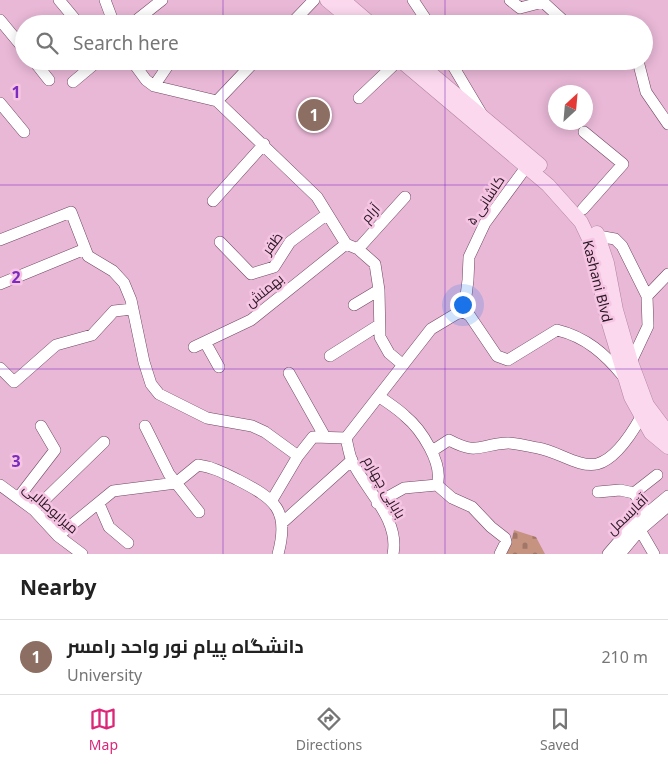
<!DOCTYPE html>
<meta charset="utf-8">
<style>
body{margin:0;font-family:"Noto Sans",Cairo,sans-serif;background:#f2f2f2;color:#222}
.compass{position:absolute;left:548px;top:85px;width:45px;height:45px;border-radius:50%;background:#fff;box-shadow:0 2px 12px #0003;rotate:26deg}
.you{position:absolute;left:462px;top:304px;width:18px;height:18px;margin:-12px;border:4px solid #fff;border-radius:50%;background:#1a73e8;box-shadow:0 0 0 8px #1a73e833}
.badge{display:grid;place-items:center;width:32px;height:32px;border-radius:50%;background:#db2777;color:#fff;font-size:16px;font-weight:700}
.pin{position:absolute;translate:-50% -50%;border:2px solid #fff;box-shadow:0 1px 5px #0006}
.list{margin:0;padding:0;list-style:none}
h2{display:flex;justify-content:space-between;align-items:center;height:65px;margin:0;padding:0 20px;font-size:21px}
h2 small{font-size:16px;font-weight:400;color:#767676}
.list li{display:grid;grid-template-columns:32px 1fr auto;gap:15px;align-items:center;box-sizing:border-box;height:75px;padding:0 20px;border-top:1px solid #e0e0e0}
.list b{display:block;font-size:19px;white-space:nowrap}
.list p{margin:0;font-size:16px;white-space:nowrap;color:#767676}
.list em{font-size:16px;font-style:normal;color:#767676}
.icon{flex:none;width:28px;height:28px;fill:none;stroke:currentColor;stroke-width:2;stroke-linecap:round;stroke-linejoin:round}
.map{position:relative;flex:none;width:668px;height:554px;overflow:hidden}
.search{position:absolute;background:#fff;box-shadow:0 2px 12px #0003;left:15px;right:15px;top:15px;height:55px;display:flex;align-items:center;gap:12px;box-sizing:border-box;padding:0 18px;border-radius:28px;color:#767676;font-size:19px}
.sheet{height:140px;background:#fff}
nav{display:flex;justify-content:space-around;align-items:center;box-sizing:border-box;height:70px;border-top:1px solid #e0e0e0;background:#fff;font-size:14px;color:#767676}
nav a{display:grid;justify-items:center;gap:2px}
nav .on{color:#db2777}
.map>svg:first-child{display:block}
.cemetery{fill:url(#cemetery-stones)}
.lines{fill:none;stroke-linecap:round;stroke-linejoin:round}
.minor-casing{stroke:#704762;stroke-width:12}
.major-casing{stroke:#b0849f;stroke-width:15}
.minor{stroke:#fff;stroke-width:11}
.major{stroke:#fbd8ee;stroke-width:14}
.grid{fill:none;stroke:#7b2cbf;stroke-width:1;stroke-opacity:0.55}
.labels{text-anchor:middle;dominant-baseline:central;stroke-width:5;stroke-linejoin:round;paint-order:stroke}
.street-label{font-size:14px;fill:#291722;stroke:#f7c5e4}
.grid-label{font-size:16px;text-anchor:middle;font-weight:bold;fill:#7b2cbf;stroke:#f7c5e4;stroke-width:5;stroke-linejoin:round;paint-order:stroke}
</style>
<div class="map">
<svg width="668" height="554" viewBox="0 0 668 554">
<defs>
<pattern id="cemetery-stones" width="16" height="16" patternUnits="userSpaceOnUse" patternTransform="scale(1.25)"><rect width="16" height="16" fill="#c69381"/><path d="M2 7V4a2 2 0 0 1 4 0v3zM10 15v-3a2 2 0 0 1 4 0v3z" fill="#a17769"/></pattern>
</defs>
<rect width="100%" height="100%" fill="#e9b8d7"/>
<!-- cemetery -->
<path class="cemetery" d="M 514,530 L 536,537 L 545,554 L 504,554 L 510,546 Z"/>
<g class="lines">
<!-- minor casing -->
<g class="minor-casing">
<path id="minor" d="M 59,0 L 79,24
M 105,0 L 114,24
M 413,0 L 429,24
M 510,0 L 520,8 L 543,2 L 567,24
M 138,19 L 162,0
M 0,20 L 24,49
M 291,24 L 314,0
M 34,61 L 49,80
M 132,61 L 146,80 L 154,86 L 217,101 L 317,197 L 346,244 L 358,249 L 375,264 L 379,290 L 380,337 L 389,353 L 402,364
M 450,61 L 481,113
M 638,61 L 646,92 L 668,124
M 73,82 L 98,61
M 154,86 L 171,61
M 359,98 L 398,61
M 217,101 L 255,61
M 0,103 L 24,132
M 213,201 L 264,144
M 583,209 L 623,164 L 584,132
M 598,236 L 615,239 L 622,246 L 647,296 L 648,326 L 631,362
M 0,240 L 71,212 L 88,256 L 113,271 L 124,283 L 131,300 L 144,362 L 151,384 L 159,394 L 207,418 L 252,426 L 265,432 L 298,456
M 220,242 L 251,274 L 274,267 L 290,242 L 326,215
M 358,249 L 405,197
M 0,284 L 85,249
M 647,296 L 668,274
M 354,305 L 379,290
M 464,312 L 468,280 L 469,257 L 485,223 L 527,166
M 205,342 L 219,367
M 194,347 L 251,320 L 346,244
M 330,356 L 379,325
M 0,368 L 14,382 L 56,345 L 92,335 L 114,311 L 133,309
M 289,373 L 325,437
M 380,397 C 388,403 398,409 405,416 C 421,429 444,464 437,485
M 145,426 L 169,474 L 199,512
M 432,451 L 449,440 C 479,456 479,444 508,443 C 517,443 529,447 538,448 C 557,451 579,468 597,464 C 616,459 632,433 641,417
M 0,485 L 34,510 L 58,536 L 82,554
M 437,485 L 452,498 L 472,507 L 491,527 L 505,538 L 506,542 L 500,554
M 598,492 L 620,490 L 634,493 L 647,513
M 634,493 L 657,475
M 18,498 L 55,450 L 41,426
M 272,500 L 298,456 L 313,437 L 346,438
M 377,503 L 404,488 L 437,485
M 99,504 L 109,527 L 128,543
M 34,510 L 104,442
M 282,523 L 352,460
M 640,530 L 654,554
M 58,536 L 113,491 L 176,483 L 198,465 C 213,467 224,473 238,480 C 275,499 290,510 278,554
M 393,554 C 400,519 366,491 352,461 C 349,454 348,446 346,438 L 431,329 L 456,314 L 464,312 L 470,316 L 497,356 L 508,360 L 557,330 C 586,337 605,354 623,376
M 608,554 L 633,525 L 668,496
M 620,554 L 640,530 L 668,506"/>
</g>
<!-- major casing -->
<g class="major-casing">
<path id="major" d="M 327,0 L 356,24
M 343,0 L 371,24
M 401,61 L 548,185 L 581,222 L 591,243 L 607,317 L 631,397 L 651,433 L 668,447
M 416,61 L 540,165
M 597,233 L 607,263 L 616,310 L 631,362 L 647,405 L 668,433"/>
</g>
<!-- minor -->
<use href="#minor" class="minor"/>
<!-- major -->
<use href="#major" class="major"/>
</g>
<!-- grid -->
<path class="grid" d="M 223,0 L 223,24M 445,0 L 445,24M 223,61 L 223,554M 445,61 L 445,554M 0,185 L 668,185M 0,369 L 668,369"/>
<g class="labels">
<!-- street labels -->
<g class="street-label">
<text transform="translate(485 200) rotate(-56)">کاشانی ۵</text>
<text transform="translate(370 213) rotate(-48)">آرام</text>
<text transform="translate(272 243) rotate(-53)">ظفر</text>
<text transform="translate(598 281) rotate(76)">Kashani Blvd</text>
<text transform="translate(264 290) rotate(-39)">بهمنش</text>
<text transform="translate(385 487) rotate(60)">بابایی چهارم</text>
<text transform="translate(51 508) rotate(41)">میرابوطالبی</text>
<text transform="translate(627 514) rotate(-44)">آقابسمل</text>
</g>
</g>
<g class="grid-label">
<text x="16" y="98">1</text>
<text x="16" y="283">2</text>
<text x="16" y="467">3</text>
</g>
</svg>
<svg class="compass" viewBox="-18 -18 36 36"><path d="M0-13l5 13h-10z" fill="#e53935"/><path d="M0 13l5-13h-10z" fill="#767676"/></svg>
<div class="you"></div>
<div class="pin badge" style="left:314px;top:115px;background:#8d6e63">1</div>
<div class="search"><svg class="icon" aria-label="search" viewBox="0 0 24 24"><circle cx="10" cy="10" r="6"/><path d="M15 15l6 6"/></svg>Search here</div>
</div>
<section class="sheet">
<h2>Nearby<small></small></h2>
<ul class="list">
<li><span class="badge" style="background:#8d6e63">1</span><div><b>دانشگاه پیام نور واحد رامسر</b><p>University</p></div><em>210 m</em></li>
</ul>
</section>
<nav>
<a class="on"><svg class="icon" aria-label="map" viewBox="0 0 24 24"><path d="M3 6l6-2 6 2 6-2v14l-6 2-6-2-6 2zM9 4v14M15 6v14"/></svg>Map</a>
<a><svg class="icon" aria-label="directions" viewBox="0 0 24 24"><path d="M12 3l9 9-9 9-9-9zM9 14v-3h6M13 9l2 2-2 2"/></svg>Directions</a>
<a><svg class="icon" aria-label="saved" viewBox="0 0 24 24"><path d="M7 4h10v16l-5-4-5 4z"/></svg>Saved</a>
</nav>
